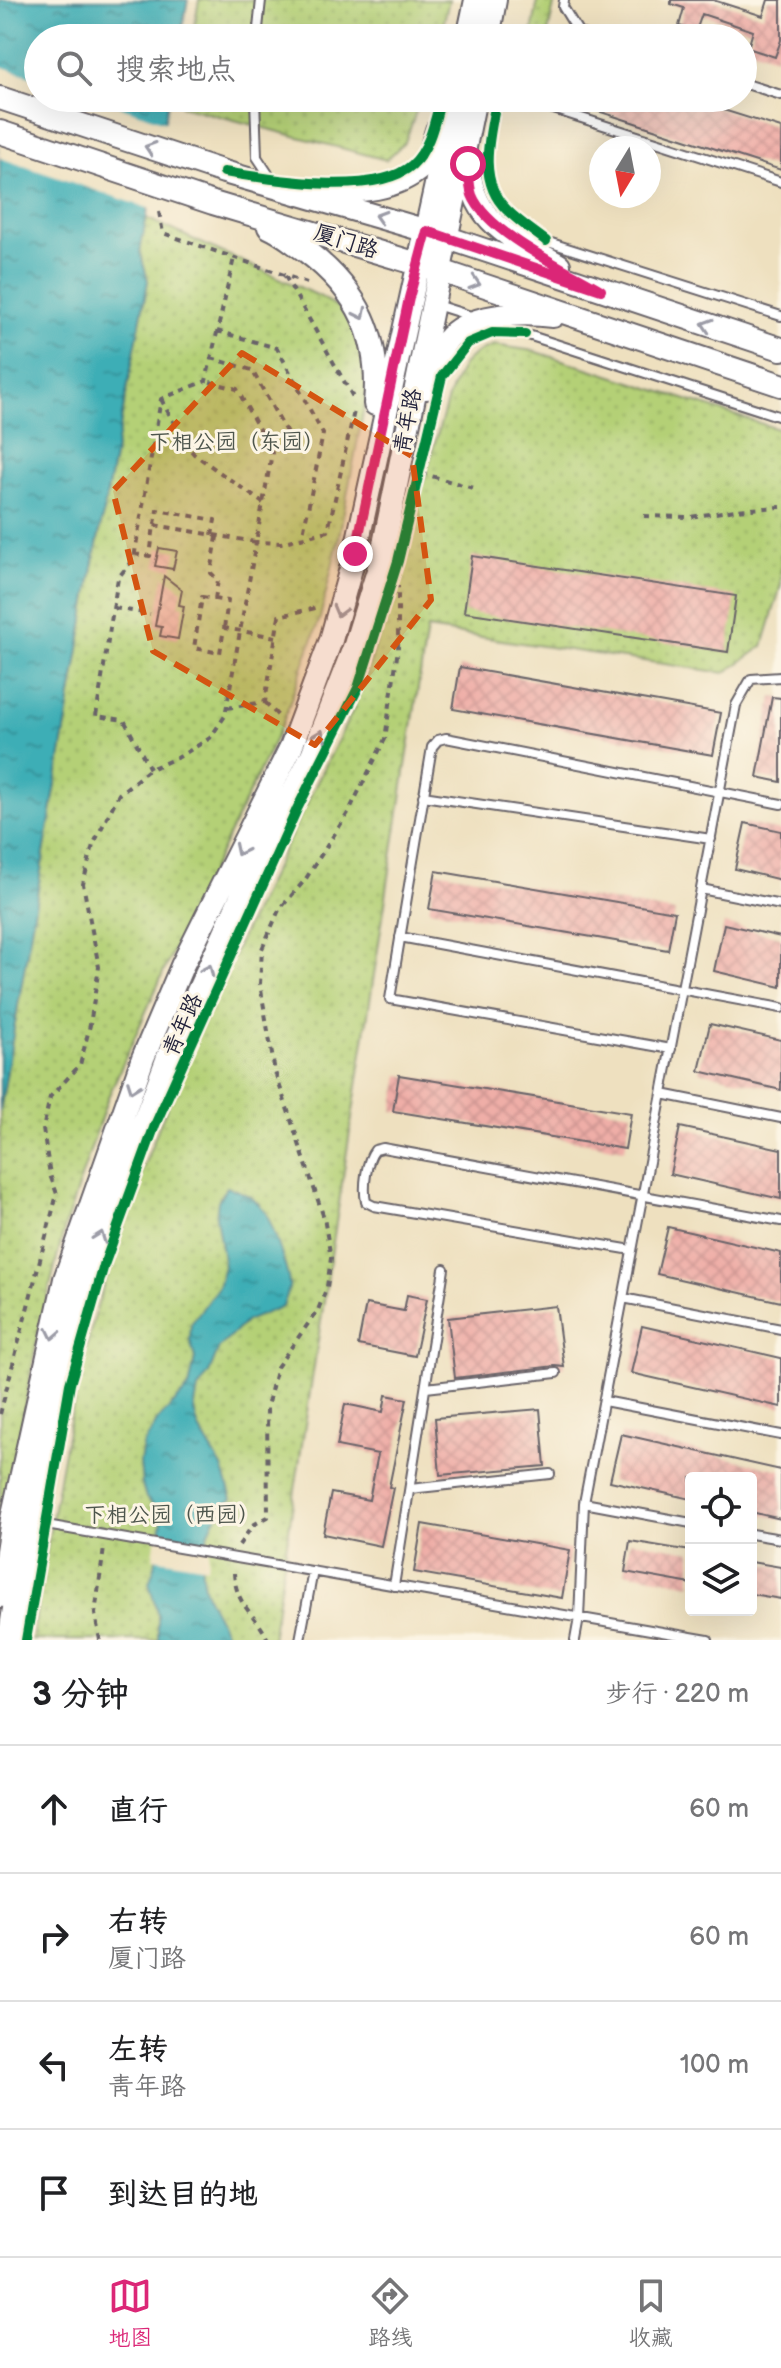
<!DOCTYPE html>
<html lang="zh">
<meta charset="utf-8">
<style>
body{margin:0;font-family:"Balsamiq Sans","LXGW WenKai TC",sans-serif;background:#f6f6f6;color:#202124}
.controls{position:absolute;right:24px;bottom:24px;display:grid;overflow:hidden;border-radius:8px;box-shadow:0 8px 32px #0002}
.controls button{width:72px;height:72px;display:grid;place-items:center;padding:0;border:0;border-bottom:2px solid #e0e0e0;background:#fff;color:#202124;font:40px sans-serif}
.compass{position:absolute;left:589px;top:136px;width:72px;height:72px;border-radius:50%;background:#fff;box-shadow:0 8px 32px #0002;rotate:190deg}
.stop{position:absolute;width:24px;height:24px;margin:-18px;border:6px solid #db2777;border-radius:50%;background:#fff}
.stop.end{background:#db2777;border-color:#fff;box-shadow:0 2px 8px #0008}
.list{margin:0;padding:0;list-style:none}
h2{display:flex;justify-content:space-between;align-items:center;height:104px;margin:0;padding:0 32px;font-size:34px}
h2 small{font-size:26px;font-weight:400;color:#757577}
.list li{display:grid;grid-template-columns:52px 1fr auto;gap:24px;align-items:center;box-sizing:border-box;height:128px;padding:0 32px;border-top:2px solid #e0e0e0}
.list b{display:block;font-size:30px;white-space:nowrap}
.list p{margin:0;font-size:26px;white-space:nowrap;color:#757577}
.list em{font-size:26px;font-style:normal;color:#757577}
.icon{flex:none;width:44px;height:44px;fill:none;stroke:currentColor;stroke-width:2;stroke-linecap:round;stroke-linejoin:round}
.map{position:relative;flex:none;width:781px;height:1640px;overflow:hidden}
.search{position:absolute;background:#fff;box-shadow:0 8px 32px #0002;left:24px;right:24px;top:24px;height:88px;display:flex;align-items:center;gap:20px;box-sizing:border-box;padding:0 28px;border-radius:44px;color:#757577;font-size:30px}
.sheet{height:616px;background:#fff}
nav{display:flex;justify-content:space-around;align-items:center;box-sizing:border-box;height:112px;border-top:2px solid #e0e0e0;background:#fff;font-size:22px;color:#757577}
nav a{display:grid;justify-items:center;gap:4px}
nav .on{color:#db2777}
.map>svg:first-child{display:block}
.park{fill:url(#park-dots);stroke:#6b7958;stroke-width:2}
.water{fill:url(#water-ripples);stroke:#306878;stroke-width:2}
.pier{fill:#eee0bf}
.building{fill:url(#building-cross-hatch)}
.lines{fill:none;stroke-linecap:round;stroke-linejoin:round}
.service-casing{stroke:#696469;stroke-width:12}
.tertiary-casing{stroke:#696469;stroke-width:26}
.path{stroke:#696469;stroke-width:4;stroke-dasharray:6 6;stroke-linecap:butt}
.service{stroke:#fff;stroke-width:8}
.tertiary{stroke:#fff;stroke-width:22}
.cycleway-casing{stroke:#fcf5e5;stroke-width:15}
.cycleway{stroke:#00873e;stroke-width:10}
.oneway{stroke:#9c9ca7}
.route{stroke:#db2777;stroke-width:10}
.marked{fill:#d45411;fill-opacity:0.2;stroke:#d45411;stroke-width:6;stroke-dasharray:16 10;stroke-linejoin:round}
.labels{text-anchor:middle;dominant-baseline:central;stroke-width:6;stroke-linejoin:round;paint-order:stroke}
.street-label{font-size:22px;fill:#22223b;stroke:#fcf5e5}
.park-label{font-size:22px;fill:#4e564d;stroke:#fcf5e5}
</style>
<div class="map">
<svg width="781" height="1640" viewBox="0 0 781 1640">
<defs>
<pattern id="park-dots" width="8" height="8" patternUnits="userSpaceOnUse" patternTransform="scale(2)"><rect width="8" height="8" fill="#b4d076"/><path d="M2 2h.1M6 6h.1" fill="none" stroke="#9ab267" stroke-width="1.8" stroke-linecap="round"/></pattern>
<pattern id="water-ripples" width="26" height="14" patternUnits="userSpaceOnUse" patternTransform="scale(2)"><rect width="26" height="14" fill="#3daeb6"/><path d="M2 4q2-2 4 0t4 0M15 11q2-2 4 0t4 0" fill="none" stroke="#338d95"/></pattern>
<pattern id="building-cross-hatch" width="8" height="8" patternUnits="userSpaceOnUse" patternTransform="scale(2)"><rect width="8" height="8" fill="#efaea7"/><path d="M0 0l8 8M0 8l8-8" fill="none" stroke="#cd9591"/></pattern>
</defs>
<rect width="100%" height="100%" fill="#fcf5e5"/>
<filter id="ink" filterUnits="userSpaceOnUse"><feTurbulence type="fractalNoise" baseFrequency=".0125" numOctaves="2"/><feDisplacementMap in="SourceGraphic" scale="16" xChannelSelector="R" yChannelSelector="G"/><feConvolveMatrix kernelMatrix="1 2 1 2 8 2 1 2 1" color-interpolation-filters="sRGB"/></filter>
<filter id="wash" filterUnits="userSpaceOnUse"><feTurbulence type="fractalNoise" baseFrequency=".006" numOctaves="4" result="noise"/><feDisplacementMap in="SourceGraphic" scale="32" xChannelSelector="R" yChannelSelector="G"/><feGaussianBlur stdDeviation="1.8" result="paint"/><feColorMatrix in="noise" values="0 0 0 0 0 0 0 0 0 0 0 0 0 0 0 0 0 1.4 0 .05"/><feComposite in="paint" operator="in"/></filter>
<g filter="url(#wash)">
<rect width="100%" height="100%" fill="#eee0bf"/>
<!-- park -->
<path class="park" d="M 199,0 L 449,0 L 440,38 L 192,38 Z
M 538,0 L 555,0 L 547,38 L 531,38 Z
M 182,98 L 421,98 L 405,142 L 386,160 L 181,106 Z
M 146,218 L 319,296 L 342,310 L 357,327 L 366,352 L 368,387 L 338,542 L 320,618 L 283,722 L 172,953 L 108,1097 L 65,1226 L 37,1339 L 0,1545 L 0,1111 L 95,555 L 148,281 L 140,252 Z
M 494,345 L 534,351 L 781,430 L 781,585 L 763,646 L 725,673 L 427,629 L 272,1640 L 32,1640 C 53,1513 71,1384 111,1261 C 171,1071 263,890 352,712 L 368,670 L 448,398 C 461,367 462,356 494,345 Z"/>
<!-- water -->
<path class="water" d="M 0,0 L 188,0 L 180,38 L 38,38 L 38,98 L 169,98 L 140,252 L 148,281 L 95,555 L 0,1111 Z
M 227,1187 C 241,1191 255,1198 264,1210 C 270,1218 291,1278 289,1288 C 288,1293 285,1300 283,1306 L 246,1321 L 219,1348 L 209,1373 L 198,1389 L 194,1411 L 199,1429 L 222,1467 L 232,1499 C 207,1519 194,1565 207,1595 C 213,1611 223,1623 228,1640 L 158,1640 L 158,1615 L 149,1583 L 155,1566 L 163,1514 L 146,1498 L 142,1484 L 140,1463 L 143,1445 L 158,1420 L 189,1388 L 195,1358 L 190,1340 L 191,1324 L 218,1287 L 224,1266 L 216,1217 L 218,1201 Z"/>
<!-- pier -->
<path class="pier" d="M 0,66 L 38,79 L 38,98 L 95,98 L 168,123 L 151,209 L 0,158 Z
M 156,1534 L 210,1543 L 207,1567 L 153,1558 Z"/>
<g id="blocks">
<!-- building -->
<path class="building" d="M 671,0 L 713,0 L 763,16 L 768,0 L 781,0 L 781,40 L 775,57 L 748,48 L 753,31 L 702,14 L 696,31 L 679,26 L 684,8 L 671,4 Z
M 570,98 L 685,98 L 781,128 L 781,170 L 570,102 Z
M 159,548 L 177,551 L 173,569 L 155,566 Z
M 472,556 L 736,596 L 728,652 L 464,612 Z
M 164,576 L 182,590 L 179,605 L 184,606 L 178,639 L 160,636 L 162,627 L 155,626 Z
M 460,667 L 721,713 L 713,755 L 453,709 Z
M 772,697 L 781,698 L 781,782 L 757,777 Z
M 745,823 L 781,831 L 781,880 L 735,869 Z
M 436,871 L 675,912 L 668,950 L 429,909 Z
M 724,924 L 781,937 L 781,987 L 714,971 Z
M 710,1024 L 781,1040 L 781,1090 L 699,1071 Z
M 399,1075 L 631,1113 L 625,1149 L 393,1111 Z
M 680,1127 L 781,1149 L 781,1199 L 670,1174 Z
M 668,1227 L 781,1253 L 781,1302 L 657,1274 Z
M 407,1295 L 427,1299 L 415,1356 L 358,1345 L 366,1304 L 404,1311 Z
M 556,1306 L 564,1367 L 555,1366 L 455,1378 L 448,1318 Z
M 642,1326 L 781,1358 L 781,1407 L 631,1373 Z
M 386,1395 L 407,1399 L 389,1487 L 393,1488 L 381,1546 L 323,1534 L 331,1493 L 369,1500 L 378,1454 L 337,1446 L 345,1404 L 383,1412 Z
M 540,1409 L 545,1466 L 440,1475 L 435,1418 Z
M 621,1434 L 781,1470 L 781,1519 L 751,1512 L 751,1478 L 691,1478 L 691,1499 L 610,1481 Z
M 422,1524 L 570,1550 L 562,1598 L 414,1572 Z
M 630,1541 L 691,1551 L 691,1584 L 625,1572 Z
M 751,1562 L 781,1567 L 781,1599 L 751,1594 Z"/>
</g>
</g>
<g filter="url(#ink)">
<use href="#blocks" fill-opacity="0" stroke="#696469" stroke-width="2"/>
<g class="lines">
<!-- service casing -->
<g class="service-casing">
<path id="service" d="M 564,0 L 563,7 L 579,33 L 596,38
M 257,38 L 261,0
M 743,83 L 781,95
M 255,98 L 257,157 L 273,181
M 541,105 L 781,182
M 523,234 L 781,316
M 433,304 L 474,317
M 494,324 L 781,417
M 423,796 L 711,839
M 701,889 L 781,905
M 400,937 L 781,1008
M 671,1049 L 390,999 L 432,747 L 438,740 L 446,738 L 781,804
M 662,1094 L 781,1118
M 632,1250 L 374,1206 L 366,1202 C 363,1187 366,1161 375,1150 L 383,1148 L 781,1221
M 623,1298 L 781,1329
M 426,1388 L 556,1373
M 604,1401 L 781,1435
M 410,1489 L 550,1474
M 584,1503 L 691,1523
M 29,1522 L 708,1640
M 751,1534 L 781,1539
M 394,1586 L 444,1269
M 300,1640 L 313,1571
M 575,1640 L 579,1618 L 584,1503 L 736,705 L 751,679 L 781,677"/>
</g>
<!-- tertiary casing -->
<g class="tertiary-casing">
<path id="tertiary" d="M 468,38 L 476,0
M 488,38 L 495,0
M 0,98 L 224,172 L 427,231 L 781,349
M 0,132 L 213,203 L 438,270 L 781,385
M 469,159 C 468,221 512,238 559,265
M 318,190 C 350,192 390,192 418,170 C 429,161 433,143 437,130
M 269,227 C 283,233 294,243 306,251 C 359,291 381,338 375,404
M 426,388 C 431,371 436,355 446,341 C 466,313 522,312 553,316
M 0,1596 L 12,1519 L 65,1279 L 143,1058 L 182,966 L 291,747 L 331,640 L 355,554 L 455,98
M 9,1640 L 28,1522 L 61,1373 L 90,1266 L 168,1057 L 251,875 L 312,755 L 355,645 L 380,564 L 475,98"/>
</g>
<!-- path -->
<path class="path" d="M 159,212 L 163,233 L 310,284
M 285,276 L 354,399
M 217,331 L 277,348 L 323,434 L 302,539
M 211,358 L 252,370 L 290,439 L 272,453
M 161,399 L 184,442 L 194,454 L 263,503
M 421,473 L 473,488
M 644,516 L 690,517 L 735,510 L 781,507
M 155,525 L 157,510 L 215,520 L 212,535
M 134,554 L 150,556 L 154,525 L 256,542 L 272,453 L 237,389 L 206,381
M 215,599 L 218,580 L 211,573 L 217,537
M 114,608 L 150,614
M 224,628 L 228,601 L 202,597 L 194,648 L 220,653 L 224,628 L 276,637
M 265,702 L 280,718
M 227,708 L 265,702 L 279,616 L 320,607
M 150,769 L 124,720 L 96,716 L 118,578 L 134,558 L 161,399 L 206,381 L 234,258
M 0,1414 L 57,1194 L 50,1175 L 43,1129 L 50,1097 L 80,1065 L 90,1025 L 99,967 L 83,884 L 93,845 L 119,794 L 150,769 L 179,757 L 210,738 L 225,716 L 256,542 L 281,543 L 328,531 L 354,411
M 239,1545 L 253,1525 L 268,1517 L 267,1407 L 277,1367 L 318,1310 L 327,1287 L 331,1258 L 324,1218 L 275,1072 L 260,984 L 262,949 L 279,910 L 305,880 L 348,813 L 385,739 L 398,649 L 398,586
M 234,1573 C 236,1608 257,1614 268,1640
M 100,1640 L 95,1614 L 104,1548"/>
<!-- service -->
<use href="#service" class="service"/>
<!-- tertiary -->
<use href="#tertiary" class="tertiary"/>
<!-- cycleway casing -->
<g class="cycleway-casing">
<path id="cycleway" d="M 497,98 C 490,134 476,181 507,210 C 519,222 533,231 546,241
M 224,172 C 270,179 375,198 412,165 C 430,149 435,120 441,98
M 26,1640 L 70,1384 L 104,1265 L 155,1125 L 297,809 L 358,688 L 398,561 L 442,376 L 468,343 L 492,333 L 525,334"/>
</g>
<!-- cycleway -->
<use href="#cycleway" class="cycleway"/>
</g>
<!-- one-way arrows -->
<defs><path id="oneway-chevron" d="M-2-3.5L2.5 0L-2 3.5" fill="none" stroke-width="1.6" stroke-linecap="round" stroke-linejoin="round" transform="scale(2)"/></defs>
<g class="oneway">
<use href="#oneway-chevron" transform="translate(150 148) rotate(-162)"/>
<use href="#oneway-chevron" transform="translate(380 217) rotate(-163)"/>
<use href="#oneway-chevron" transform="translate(475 283) rotate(18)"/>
<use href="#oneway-chevron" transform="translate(361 314) rotate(64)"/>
<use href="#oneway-chevron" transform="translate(707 325) rotate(-162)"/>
<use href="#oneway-chevron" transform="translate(339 611) rotate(105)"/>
<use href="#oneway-chevron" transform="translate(320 735) rotate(-69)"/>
<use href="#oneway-chevron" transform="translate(240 850) rotate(116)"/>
<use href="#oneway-chevron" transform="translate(208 970) rotate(-65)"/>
<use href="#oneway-chevron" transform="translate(133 1087) rotate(110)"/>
<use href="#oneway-chevron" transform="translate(100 1237) rotate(-70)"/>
<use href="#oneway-chevron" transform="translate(53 1334) rotate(102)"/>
</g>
</g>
<g class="lines" filter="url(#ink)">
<!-- route -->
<path class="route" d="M 355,554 L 409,298 L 427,231 L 601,290 C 566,269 487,233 472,195 C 469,186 469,174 468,164"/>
</g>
<!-- marked area -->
<path class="marked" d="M 242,353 L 412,456 L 431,600 L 315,745 L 153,651 L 113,491 Z"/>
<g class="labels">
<!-- street labels -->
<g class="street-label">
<text transform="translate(346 242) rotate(17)">厦门路</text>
<text transform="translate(408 421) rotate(-79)">青年路</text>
<text transform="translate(183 1025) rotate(-66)">青年路</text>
</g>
<!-- park labels -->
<g class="park-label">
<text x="237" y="442">下相公园（东园）</text>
<text x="172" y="1515">下相公园（西园）</text>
</g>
</g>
</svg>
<div class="controls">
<button><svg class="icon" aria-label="locate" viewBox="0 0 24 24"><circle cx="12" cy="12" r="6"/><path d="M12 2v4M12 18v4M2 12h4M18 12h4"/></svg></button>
<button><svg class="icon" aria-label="layers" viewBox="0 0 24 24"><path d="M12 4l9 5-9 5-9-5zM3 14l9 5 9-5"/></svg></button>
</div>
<svg class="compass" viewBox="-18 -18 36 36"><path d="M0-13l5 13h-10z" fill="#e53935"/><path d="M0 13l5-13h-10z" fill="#757577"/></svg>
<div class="stop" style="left:468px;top:164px"></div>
<div class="stop end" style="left:355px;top:554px"></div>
<div class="search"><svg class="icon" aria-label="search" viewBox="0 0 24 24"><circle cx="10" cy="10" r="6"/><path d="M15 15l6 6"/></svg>搜索地点</div>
</div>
<section class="sheet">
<h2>3 分钟<small>步行 · 220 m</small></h2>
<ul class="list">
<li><svg class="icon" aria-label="ahead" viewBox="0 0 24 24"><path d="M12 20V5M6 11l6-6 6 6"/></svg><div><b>直行</b></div><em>60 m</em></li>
<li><svg class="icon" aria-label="right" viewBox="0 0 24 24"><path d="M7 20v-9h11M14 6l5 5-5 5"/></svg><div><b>右转</b><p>厦门路</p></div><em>60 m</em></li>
<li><svg class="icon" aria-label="left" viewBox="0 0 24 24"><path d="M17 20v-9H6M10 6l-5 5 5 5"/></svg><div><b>左转</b><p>青年路</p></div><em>100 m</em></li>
<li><svg class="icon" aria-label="arrive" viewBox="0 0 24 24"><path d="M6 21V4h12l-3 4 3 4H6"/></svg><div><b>到达目的地</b></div></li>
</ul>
</section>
<nav>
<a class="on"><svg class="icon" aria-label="map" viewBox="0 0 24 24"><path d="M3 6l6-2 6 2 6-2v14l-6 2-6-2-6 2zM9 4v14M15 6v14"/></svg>地图</a>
<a><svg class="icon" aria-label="directions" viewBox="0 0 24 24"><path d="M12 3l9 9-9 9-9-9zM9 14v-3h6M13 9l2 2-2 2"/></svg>路线</a>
<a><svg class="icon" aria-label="saved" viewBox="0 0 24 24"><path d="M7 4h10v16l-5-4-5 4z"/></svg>收藏</a>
</nav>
